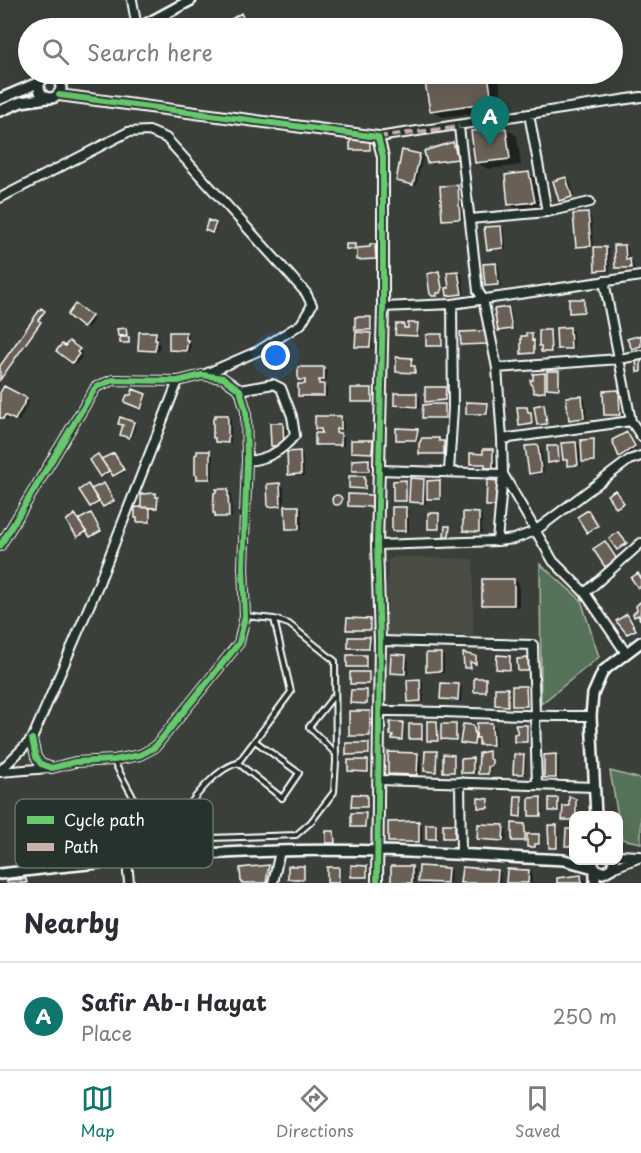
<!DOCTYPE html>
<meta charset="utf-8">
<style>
body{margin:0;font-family:"Playpen Sans",sans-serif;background:#f2f2f3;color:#2b2b33}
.controls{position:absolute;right:18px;bottom:18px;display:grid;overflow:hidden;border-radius:12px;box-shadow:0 6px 24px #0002}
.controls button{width:54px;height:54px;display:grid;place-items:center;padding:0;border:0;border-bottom:2px solid #e1e1e2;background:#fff;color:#2b2b33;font:30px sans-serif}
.you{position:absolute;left:276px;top:356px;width:21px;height:21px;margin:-15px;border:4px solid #fff;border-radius:50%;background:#1a73e8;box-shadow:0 0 0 9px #1a73e833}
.badge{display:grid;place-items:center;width:39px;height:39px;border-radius:50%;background:#0f766e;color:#fff;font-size:20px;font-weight:700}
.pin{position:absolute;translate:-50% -50px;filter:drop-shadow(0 2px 3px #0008)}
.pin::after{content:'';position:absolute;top:32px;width:21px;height:18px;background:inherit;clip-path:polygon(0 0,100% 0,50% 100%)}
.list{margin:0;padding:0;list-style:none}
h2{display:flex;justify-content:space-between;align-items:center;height:78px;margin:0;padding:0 24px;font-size:26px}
h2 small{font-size:20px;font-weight:400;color:#7c7c81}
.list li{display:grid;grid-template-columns:39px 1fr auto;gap:18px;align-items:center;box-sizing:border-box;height:108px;padding:0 24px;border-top:2px solid #e1e1e2}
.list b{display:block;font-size:22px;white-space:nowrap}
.list p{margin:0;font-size:20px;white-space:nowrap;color:#7c7c81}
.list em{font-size:20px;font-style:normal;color:#7c7c81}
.icon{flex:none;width:33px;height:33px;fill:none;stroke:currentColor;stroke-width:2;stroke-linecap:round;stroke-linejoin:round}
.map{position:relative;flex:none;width:641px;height:883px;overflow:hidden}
.search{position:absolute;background:#fff;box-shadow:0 6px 24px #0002;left:18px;right:18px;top:18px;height:66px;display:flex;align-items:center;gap:15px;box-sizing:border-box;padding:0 21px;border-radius:33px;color:#7c7c81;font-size:22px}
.sheet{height:186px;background:#fff}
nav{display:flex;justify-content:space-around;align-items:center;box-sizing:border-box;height:84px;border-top:2px solid #e1e1e2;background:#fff;font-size:16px;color:#7c7c81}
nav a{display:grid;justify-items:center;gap:3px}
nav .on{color:#0f766e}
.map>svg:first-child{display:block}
.built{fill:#4c4d45}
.green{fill:#577259;stroke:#abb8ac;stroke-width:1.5}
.shadow{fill:#0007}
.building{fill:#695e54;stroke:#fff;stroke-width:1.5}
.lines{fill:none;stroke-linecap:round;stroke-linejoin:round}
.service-casing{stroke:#fff;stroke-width:8}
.minor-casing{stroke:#fff;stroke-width:12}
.tertiary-casing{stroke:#fff;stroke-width:14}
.service{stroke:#26332d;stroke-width:4}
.minor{stroke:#26332d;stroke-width:8}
.tertiary{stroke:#26332d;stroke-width:9}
.quiet{stroke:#cab0a6;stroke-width:4.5;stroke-dasharray:9 4.5;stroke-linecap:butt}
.cycleway-casing{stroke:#26332d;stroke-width:10}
.cycleway{stroke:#67ca6e;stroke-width:6}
.key{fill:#26332d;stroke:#67706c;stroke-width:1.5}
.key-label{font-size:16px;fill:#fff}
</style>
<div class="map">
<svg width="641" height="883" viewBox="0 0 641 883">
<rect width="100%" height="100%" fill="#3a4039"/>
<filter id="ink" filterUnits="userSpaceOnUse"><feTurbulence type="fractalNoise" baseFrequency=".0167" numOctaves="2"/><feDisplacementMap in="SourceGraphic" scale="12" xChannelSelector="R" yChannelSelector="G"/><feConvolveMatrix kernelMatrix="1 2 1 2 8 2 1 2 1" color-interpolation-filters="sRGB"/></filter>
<g filter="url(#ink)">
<!-- built -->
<path class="built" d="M 394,557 L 473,559 L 473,636 L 389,635 L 387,631 L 388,561 Z"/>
<!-- green -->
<path class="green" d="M 540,564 L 581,600 L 599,657 L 541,704 Z
M 610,771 L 641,779 L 641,843 L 622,839 Z"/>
<!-- shadow -->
<path class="shadow" d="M 477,74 L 491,74 L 499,78 L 503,109 L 443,117 L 431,110 L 427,84 Z
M 506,129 L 517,136 L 521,165 L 488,169 L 477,162 Z
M 370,140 L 372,141 L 371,151 L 351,149 Z
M 453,143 L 456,145 L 460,160 L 432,164 L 429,162 Z
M 404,151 L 423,157 L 416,186 L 398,181 Z
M 528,174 L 540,181 L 546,208 L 521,211 L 510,205 Z
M 566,179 L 570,181 L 574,195 L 561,201 Z
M 458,187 L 461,189 L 463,220 L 446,221 L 443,219 Z
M 588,215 L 591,217 L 594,247 L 581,248 L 577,246 Z
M 209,222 L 217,225 L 215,233 L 207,229 Z
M 500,227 L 504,229 L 506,249 L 491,251 L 488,249 Z
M 375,246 L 377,247 L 377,260 L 359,259 Z
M 625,246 L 628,248 L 629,260 L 633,263 L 634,269 L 620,269 L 617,267 Z
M 606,248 L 609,250 L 610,272 L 600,272 L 596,270 Z
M 495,264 L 499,266 L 501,286 L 490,287 L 486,285 Z
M 458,272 L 462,274 L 465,295 L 452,297 L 449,295 Z
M 439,273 L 441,274 L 443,290 L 442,293 L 438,293 L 438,295 L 433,295 Z
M 583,300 L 585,301 L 585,313 L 571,312 Z
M 79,308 L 94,319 L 88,328 L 84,326 Z
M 508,309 L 511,311 L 514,330 L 503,332 L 499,330 Z
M 42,310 L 44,312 L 38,322 L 40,324 L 0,381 L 0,369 Z
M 356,318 L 373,320 L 373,330 L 358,330 Z
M 417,324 L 419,326 L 419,336 L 397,334 L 403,326 L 405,329 Z
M 570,329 L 573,331 L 574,350 L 562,351 L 558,348 Z
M 550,331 L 552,332 L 553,352 L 544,352 L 540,346 Z
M 186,333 L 189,335 L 189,342 L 191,343 L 190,352 L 174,352 L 171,350 Z
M 486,333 L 489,335 L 490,345 L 466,346 L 462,344 Z
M 155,334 L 159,336 L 158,343 L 160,344 L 158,352 L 139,349 Z
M 371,334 L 373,336 L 372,348 L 359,347 Z
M 532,335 L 536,343 L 535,354 L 524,354 L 522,353 Z
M 442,336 L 444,337 L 443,347 L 427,345 Z
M 73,345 L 82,352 L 80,355 L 82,357 L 76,364 L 73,362 Z
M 411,359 L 413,360 L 413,368 L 417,369 L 417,373 L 397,371 Z
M 324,369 L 327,371 L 327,381 L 323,381 L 323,385 L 327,388 L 327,397 L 303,398 L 299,395 L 306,385 L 306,382 L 300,380 Z
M 558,373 L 560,374 L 561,389 L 551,389 L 547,386 L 547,393 L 535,392 L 544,375 L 549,377 Z
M 4,388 L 29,401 L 19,421 L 9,416 L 7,420 L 0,416 L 0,397 Z
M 445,388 L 447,389 L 447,400 L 427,401 Z
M 372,389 L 375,391 L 375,403 L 356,403 L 352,401 Z
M 134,391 L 147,396 L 143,408 L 126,402 L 132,397 Z
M 619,392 L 623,394 L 623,416 L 609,416 L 606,414 Z
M 417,395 L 420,397 L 420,408 L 399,407 L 395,404 Z
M 581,397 L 585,399 L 587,419 L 574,421 L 570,419 Z
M 487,404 L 489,405 L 489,415 L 467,413 Z
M 445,406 L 448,408 L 448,419 L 427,419 L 423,417 Z
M 543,406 L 545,407 L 548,424 L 540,426 L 538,424 Z
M 527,408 L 532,414 L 534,424 L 522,426 L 520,425 Z
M 228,416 L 231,419 L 231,444 L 220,443 L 216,441 L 216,438 Z
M 341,418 L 344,420 L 344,430 L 339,430 L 339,434 L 344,436 L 344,446 L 320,447 L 316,445 L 323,435 L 323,430 L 317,428 Z
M 121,419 L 136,424 L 132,438 L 123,435 L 124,425 Z
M 283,424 L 286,426 L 287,447 L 276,447 L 272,445 Z
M 417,430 L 419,431 L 418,441 L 398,439 Z
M 627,434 L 630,436 L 637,448 L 623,457 L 620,455 Z
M 439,439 L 447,444 L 447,455 L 424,455 L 421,453 Z
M 593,441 L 595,442 L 596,462 L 585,462 L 581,460 L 581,466 L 572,467 L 564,459 L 563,444 L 576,443 L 580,445 L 581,457 L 583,457 Z
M 372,442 L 374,443 L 374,453 L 352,452 Z
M 537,446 L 541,448 L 544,473 L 534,475 L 530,473 Z
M 557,447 L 559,448 L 561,462 L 552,463 L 550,462 Z
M 492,451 L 496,453 L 496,470 L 490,470 L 486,465 L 475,465 L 471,463 Z
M 209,453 L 213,455 L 213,480 L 202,480 L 198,478 Z
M 300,453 L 303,455 L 304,476 L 293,476 L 289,474 Z
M 114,454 L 125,472 L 116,476 L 112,472 L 103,477 L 101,476 L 98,456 L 102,460 Z
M 369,460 L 371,462 L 371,471 L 354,470 Z
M 423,480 L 441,483 L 442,499 L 431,499 L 426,497 L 426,504 L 410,501 Z
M 405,482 L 407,483 L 407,501 L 397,502 L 395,500 Z
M 104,485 L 115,502 L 106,507 L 102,502 L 93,507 L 91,506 L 88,486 L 92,491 Z
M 280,485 L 284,487 L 284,507 L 273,508 L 269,506 Z
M 228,491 L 231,493 L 232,518 L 220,518 L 217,516 Z
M 143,495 L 155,495 L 159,499 L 159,508 L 152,508 L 152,522 L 139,521 L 143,508 Z
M 372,496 L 375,498 L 375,508 L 353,507 L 350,505 Z
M335 500a4 4 0 1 1 8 0a4 4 0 1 1-8 0Z
M 298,507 L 302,509 L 302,530 L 291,530 L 288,528 Z
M 406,509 L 409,511 L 409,532 L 397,532 L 394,530 Z
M 588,512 L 599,527 L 590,533 L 588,532 Z
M 430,514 L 441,516 L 441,530 L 429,528 Z
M 479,514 L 482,516 L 482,533 L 468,532 L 464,530 Z
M 93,516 L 102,532 L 93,537 L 89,532 L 80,537 L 78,536 L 77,517 L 79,521 Z
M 605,542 L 609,544 L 620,561 L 610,568 L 606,566 Z
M 514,580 L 519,583 L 519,607 L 489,607 L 484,604 Z
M 627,615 L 637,631 L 631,634 L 628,633 Z
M 370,620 L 372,622 L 371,631 L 348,629 Z
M 369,639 L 371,640 L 371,649 L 351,648 Z
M 441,654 L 444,656 L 444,673 L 431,673 L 428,671 Z
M 464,655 L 477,658 L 478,664 L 472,662 L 472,668 L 465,667 Z
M 366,656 L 368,658 L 368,667 L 348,666 L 348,657 Z
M 405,657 L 409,659 L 408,675 L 391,672 Z
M 510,657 L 512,658 L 512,670 L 498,669 Z
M 420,681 L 423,683 L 424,702 L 413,703 L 409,701 Z
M 459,685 L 462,687 L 461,702 L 442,699 Z
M 514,687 L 526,687 L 530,689 L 530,707 L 517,707 L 514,705 Z
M 508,690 L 510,691 L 509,706 L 497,704 Z
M 370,713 L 373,715 L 373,737 L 354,737 L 351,735 Z
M 437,723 L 439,724 L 439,741 L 431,741 L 429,740 Z
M 403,724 L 405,725 L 404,740 L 396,739 L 394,738 Z
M 491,724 L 495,726 L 496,746 L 484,746 L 480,744 L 480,739 L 478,738 Z
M 422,725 L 424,726 L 424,739 L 413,739 Z
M 456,726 L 458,727 L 457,740 L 443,738 Z
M 472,727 L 475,728 L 476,737 L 475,745 L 464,743 Z
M 527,727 L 529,728 L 528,743 L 516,741 Z
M 369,744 L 371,745 L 371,755 L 347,754 Z
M 436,753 L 438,754 L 437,772 L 428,771 L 426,770 Z
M 488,753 L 494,766 L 490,768 L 489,774 L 481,774 Z
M 418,754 L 421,756 L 421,776 L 393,775 L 389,773 Z
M 454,756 L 456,757 L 455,772 L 447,772 Z
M 524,756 L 526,757 L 525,775 L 517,774 L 515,773 Z
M 555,756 L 559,758 L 559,779 L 549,779 L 546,777 Z
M 473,760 L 475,761 L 475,773 L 463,772 Z
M 368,762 L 370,763 L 370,772 L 349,771 Z
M 367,796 L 369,798 L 368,808 L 355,807 Z
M 522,798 L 524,799 L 523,817 L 517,816 Z
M 571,798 L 578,801 L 577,816 L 574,816 L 574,821 L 566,820 L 564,819 L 571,807 Z
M 541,799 L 543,800 L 543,816 L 533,817 L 531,815 Z
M 558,799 L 560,801 L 560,811 L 553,811 Z
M 365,815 L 367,816 L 367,827 L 352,826 Z
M 418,823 L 422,825 L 422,843 L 393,843 L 390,841 Z
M 525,825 L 527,826 L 526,835 L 541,837 L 540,845 L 530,847 L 529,841 L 513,840 Z
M 436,826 L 438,827 L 438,839 L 429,839 L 427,838 Z
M 503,827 L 507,829 L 506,842 L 482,840 L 478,838 Z
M 557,827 L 559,828 L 559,848 L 552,848 Z
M 572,830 L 574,846 L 569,846 Z
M 269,867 L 272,868 L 270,883 L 242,883 Z
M 303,867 L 305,868 L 305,879 L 289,878 Z
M 367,867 L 369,868 L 369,877 L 352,876 Z
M 412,868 L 415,870 L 415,883 L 393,883 Z
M 339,869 L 341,870 L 341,883 L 328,883 Z
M 448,869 L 451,871 L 450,883 L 423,883 L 420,881 Z
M 498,871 L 501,873 L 500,883 L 462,883 Z
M 529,871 L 532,873 L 532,883 L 508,883 Z
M 581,877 L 586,880 L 586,883 L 559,883 Z"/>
<!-- building -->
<path class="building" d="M 241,13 L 245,22 L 235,26 L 231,19 Z
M 469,74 L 488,74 L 492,102 L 430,111 L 425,82 Z
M 506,128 L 510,159 L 475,163 L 471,131 Z
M 350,138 L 370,138 L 370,150 L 350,150 Z
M 453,142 L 458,159 L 427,163 L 424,151 Z
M 402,150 L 420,154 L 413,185 L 396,181 Z
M 529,172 L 535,202 L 508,205 L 505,175 Z
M 566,177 L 572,197 L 559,201 L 553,181 Z
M 458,185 L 460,219 L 442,220 L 440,186 Z
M 588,213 L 591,246 L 576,247 L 573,214 Z
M 208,220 L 216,223 L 212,233 L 205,230 Z
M 501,226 L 503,248 L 487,250 L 484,227 Z
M 346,244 L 355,244 L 355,250 L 346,249 Z
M 370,244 L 375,244 L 376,259 L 357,260 L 357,248 L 370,247 Z
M 614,245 L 625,245 L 626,260 L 630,259 L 631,268 L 615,268 Z
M 594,247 L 606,247 L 607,270 L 595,271 Z
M 496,263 L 498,285 L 485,286 L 483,264 Z
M 439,271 L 442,288 L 440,293 L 437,293 L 437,296 L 432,296 L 430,294 L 427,274 Z
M 458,271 L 462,294 L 447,296 L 446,288 L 449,288 L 447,272 Z
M 569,299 L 584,299 L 584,312 L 569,313 Z
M 75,304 L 92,316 L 83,328 L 67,315 Z
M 508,307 L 512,329 L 498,331 L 494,309 Z
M 41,308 L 45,311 L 38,320 L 41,322 L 0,380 L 0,366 Z
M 355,317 L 371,317 L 371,330 L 355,330 Z
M 408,323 L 418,323 L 417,336 L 395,335 L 396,324 L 404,324 L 404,328 L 408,328 Z
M 570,327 L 571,349 L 557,349 L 556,328 Z
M 126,328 L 127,335 L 118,336 L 117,329 Z
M 539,330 L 550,330 L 551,352 L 541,352 L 541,346 L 539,346 Z
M 486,331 L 487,344 L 461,345 L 460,332 Z
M 139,332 L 156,332 L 155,340 L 157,340 L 155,351 L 138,350 Z
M 169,332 L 186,332 L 186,340 L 188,340 L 186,351 L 169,350 Z
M 356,332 L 371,333 L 370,347 L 355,347 Z
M 526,333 L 532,333 L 532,341 L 534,340 L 534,353 L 521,354 L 521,336 L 526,336 Z
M 430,334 L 442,334 L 442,346 L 426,346 L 426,335 Z
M 641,335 L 641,346 L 632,349 L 627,339 Z
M 120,337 L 129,337 L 129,343 L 120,343 Z
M 69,341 L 80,349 L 77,352 L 79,354 L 72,363 L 56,351 L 62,344 L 65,346 Z
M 396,357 L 412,358 L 411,366 L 415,366 L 415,373 L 396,372 Z
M 636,360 L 641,360 L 641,372 L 637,372 Z
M 298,367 L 324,367 L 324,380 L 319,380 L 319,384 L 324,384 L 324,396 L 298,396 L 298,384 L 305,384 L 305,380 L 298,380 Z
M 547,371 L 559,371 L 559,389 L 547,388 Z
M 545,373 L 545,392 L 534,393 L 530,380 L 533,380 L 533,374 Z
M 4,386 L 27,398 L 15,420 L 5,415 L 3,419 L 0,418 L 0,393 Z
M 425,387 L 446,387 L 445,400 L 425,402 Z
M 351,388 L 372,388 L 372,402 L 351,402 Z
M 133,389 L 146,394 L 141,409 L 124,402 L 127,395 L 131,395 Z
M 619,390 L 620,415 L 604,415 L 603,391 Z
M 394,393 L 417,393 L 417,407 L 394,405 Z
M 582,396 L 584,418 L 569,420 L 566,397 Z
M 466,402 L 488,403 L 487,414 L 466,414 Z
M 431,404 L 445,404 L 445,418 L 422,418 L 423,405 Z
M 544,404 L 547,424 L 537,425 L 534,406 Z
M 517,407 L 527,407 L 528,412 L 531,412 L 532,424 L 519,426 Z
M 215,415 L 228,415 L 228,443 L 215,442 L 215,438 L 213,438 L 213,418 L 215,418 Z
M 315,416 L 341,416 L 341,429 L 336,429 L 336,433 L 341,433 L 341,445 L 315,445 L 315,433 L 322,433 L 321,429 L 315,429 Z
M 120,417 L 134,422 L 129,438 L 120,435 L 123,425 L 118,424 Z
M 270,423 L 283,423 L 284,446 L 271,446 Z
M 396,428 L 418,429 L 416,440 L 396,440 Z
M 627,432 L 635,446 L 619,457 L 612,440 Z
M 422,438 L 439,438 L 439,441 L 444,441 L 444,454 L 419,454 L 419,444 Z
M 594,439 L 594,461 L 582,462 L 581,440 Z
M 351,440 L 373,440 L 372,453 L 351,452 Z
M 576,442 L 578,465 L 567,466 L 567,460 L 563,460 L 561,443 Z
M 538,445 L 541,472 L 529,474 L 525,446 Z
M 547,446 L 558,446 L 559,461 L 548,463 Z
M 483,449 L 493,449 L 493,468 L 485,468 L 485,464 L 470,464 L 470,453 L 483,454 Z
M 197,451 L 210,451 L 210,479 L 197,479 L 197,475 L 195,474 L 195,455 L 197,454 Z
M 300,451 L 301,474 L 288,475 L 287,452 Z
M 114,453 L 124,470 L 113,476 L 101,459 Z
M 98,454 L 109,471 L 100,477 L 89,460 Z
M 369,459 L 369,471 L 352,471 L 352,460 Z
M 349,476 L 365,476 L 365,489 L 349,488 Z
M 410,478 L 424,479 L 423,503 L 409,502 Z
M 406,480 L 406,501 L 393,501 L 393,481 Z
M 440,480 L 440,499 L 427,499 L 427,481 Z
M 487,480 L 501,481 L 499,506 L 486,506 Z
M 104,483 L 114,501 L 103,507 L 91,489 Z
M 280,483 L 281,506 L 268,507 L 267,484 Z
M 88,484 L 99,502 L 90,507 L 79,490 Z
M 216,489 L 228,489 L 229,517 L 215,517 L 215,513 L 213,513 L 214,493 L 216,492 Z
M 615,490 L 624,503 L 616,508 L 607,495 Z
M 156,493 L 156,497 L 158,497 L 157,508 L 141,507 L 141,494 Z
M 348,494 L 372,495 L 372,507 L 348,506 Z
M332 500a5 5 0 1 1 10 0a5 5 0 1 1-10 0Z
M 285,506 L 299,506 L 299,529 L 286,529 Z
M 135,507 L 150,508 L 150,522 L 137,522 L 137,518 L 135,518 Z
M 392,507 L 406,507 L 406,531 L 392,531 Z
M 588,510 L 598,526 L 587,533 L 577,517 Z
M 463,512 L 479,513 L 479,532 L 463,531 Z
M 91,513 L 101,531 L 90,537 L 78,520 Z
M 428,513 L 439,513 L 439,529 L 428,529 Z
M 75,514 L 86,532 L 77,537 L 66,521 Z
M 445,526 L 450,526 L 449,536 L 444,536 Z
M 618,532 L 627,543 L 617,550 L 609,539 Z
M 605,541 L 617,559 L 605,567 L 593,549 Z
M 638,573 L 641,578 L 641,586 L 638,588 L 631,578 Z
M 482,579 L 514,579 L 514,605 L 482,605 Z
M 640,602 L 641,604 L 640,620 L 638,615 L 634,617 L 633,614 L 637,610 L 636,606 Z
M 627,614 L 636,630 L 627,634 L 616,621 Z
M 347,618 L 370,619 L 370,630 L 346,630 Z
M 348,637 L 370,637 L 369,648 L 348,648 Z
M 426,653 L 441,653 L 441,671 L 426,672 Z
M 463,653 L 476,656 L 476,664 L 470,662 L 471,668 L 464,668 Z
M 391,654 L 406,655 L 405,674 L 390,673 Z
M 347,655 L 366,655 L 366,667 L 347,667 Z
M 497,655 L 510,656 L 510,670 L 496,669 Z
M 528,658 L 529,671 L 518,671 L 517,659 Z
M 350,672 L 369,672 L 369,684 L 350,684 Z
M 474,678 L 486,678 L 486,692 L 474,692 Z
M 420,679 L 421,701 L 408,702 L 407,680 Z
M 441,683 L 459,684 L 458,700 L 440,699 Z
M 512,686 L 526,686 L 527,706 L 512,706 Z
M 495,688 L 508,688 L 508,706 L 495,705 Z
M 351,690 L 367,690 L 367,704 L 350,703 Z
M 349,711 L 370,711 L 370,736 L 349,736 Z
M 427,721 L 437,721 L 438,741 L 427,741 Z
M 390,722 L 403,722 L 402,740 L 392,739 L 393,735 L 390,735 Z
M 477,723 L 492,723 L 493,745 L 479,745 L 479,738 L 476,738 Z
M 409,724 L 422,724 L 422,739 L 409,739 Z
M 441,724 L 456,724 L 456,740 L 441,739 Z
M 463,724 L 473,725 L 475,735 L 474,745 L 460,743 Z
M 515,725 L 527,725 L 527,742 L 514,742 L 514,734 L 518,733 Z
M 346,743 L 369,743 L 369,754 L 346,755 Z
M 425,751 L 437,751 L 436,772 L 424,771 Z
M 489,751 L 489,758 L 492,760 L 492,765 L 488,767 L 488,774 L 478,774 L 479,753 Z
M 388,752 L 418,753 L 417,775 L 388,774 Z
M 443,754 L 454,755 L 454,772 L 443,772 Z
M 514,754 L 524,755 L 523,774 L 513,774 Z
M 556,754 L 556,778 L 544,778 L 544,755 Z
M 473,758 L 473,773 L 461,773 L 461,759 Z
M 348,760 L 368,760 L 368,772 L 348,771 Z
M 352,794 L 367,795 L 367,807 L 351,807 Z
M 515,796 L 522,796 L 521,817 L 514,816 Z
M 569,796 L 576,799 L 576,816 L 574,816 L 574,820 L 562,820 L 563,806 L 569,806 Z
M 541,797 L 541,816 L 529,816 L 529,798 Z
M 478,798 L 489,799 L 488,808 L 478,808 Z
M 549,798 L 558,798 L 558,811 L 549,811 Z
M 351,813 L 366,813 L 365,827 L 351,827 Z
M 419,821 L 419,842 L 388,842 L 388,822 Z
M 512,823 L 525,824 L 525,841 L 512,841 Z
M 426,824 L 436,824 L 436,839 L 426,839 Z
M 443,824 L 455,824 L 455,838 L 443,838 Z
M 478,824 L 504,825 L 503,841 L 477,839 Z
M 548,825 L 557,825 L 557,848 L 549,848 Z
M 566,829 L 572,829 L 572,846 L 565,846 Z
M 326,831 L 334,831 L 335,843 L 326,843 Z
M 527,834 L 539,834 L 539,844 L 535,844 L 535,847 L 527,847 Z
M 269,865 L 266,883 L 241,883 L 240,868 Z
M 351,865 L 367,866 L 367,877 L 351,877 Z
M 288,866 L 304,866 L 304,879 L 288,879 Z
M 391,866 L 412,866 L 412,883 L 391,883 Z
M 419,866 L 448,868 L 447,883 L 418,882 Z
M 327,867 L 339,867 L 339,883 L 327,883 Z
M 462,867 L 498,870 L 497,883 L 460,883 Z
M 507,869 L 529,870 L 528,883 L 506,883 Z
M 581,875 L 582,883 L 557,883 L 557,878 Z
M 26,879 L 27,883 L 7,883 L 7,880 Z"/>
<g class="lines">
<!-- service casing -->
<g class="service-casing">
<path id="service" d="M 245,616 L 274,619 L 291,692 L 238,763 L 282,798 L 299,773 L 255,741
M 333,697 L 309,727 L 336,754
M 113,760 L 139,808 L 153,823 L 180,839 L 296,835 L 311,822 L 334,792 L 336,762 L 335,661 L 289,624 L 274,619
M 167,833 C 185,812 211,769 238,763"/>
</g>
<!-- minor casing -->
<g class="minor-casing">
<path id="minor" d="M 132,0 L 137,28
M 529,114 L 547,212
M 459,127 L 478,291 L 483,299 L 497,368 L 502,439 L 503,474 L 497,541
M 378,137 L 641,97
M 0,198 L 128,132 L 149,131 L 166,138 L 306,293 L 312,305 L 301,324 L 258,351 L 203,375
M 470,219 L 547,212 L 590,202
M 604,281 L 631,421 L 641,436
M 383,307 L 452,304 L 641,276
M 497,368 L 619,359 L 641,355
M 240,390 L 273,384 L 281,388 L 292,416 L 295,435 C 282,451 268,459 247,461
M 502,439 L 631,421
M 380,470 L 503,474 L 553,561 L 585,593 L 626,653
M 449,471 L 453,408 L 452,304
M 377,545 L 497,541 L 514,539 L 535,531 L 629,460 L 641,456
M 0,546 L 96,387 L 113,380 L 178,381 L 202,375 L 223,378 L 240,390 L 246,411 L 247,461 L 243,567 L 245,616 L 239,643 L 155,747 L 140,755 L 114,760 L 75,762 L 52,768 L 41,764 L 36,757 L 32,739
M 585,593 L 641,543
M 380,641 L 533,645 L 537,785
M 379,711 C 450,710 521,717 591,716
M 0,771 L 32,739 L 97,588 L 178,381
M 0,772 L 49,768
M 379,780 L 595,787
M 460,782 L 461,855
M 618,855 L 640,856
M 127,861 L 129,883
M 612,868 L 641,857
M 273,883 L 280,851"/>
</g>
<!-- tertiary casing -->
<g class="tertiary-casing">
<path id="tertiary" d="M 139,28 L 191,0
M39 87a11 11 0 1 1 22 0a11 11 0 1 1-22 0Z
M 59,95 L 378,137 L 383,157 L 383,307 L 377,545 L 380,641 L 377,883
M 0,99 L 40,82
M 0,111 L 21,102 L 47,98
M 596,816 L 591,716 L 593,694 L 603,671 L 641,642
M 592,860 L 594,868 L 603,873 L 612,868 L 614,860
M 0,874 C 92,863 185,853 277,851 C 373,848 469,855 564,860 L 594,868
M 595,883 L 595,869"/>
</g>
<!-- service -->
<use href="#service" class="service"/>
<!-- minor -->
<use href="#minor" class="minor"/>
<!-- tertiary -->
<use href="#tertiary" class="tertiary"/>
<!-- quiet -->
<path class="quiet" d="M 378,137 L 459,127"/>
<!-- cycleway casing -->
<g class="cycleway-casing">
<path id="cycleway" d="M 59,95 L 378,137 L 383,157 L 383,307 L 377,545 L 380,641 L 377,883
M 0,546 L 96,387 L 113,380 L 178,381 L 202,375 L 223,378 L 240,390 L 246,411 L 247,461 L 243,567 L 245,616 L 239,643 L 155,747 L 140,755 L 114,760 L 75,762 L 52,768 L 41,764 L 36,757 L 32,739"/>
</g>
<!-- cycleway -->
<use href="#cycleway" class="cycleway"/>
</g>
</g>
<!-- legend -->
<rect x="15" y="799" width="198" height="69" rx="9" class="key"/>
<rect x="27" y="816" width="27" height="8" fill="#67ca6e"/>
<rect x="27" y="843" width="27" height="8" fill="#cab0a6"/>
<g class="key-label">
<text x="64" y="826">Cycle path</text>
<text x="64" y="853">Path</text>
</g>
</svg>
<div class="controls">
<button><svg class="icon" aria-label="locate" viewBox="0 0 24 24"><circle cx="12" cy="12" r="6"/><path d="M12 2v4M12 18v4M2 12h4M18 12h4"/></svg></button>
</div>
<div class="you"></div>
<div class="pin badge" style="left:490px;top:146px">A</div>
<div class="search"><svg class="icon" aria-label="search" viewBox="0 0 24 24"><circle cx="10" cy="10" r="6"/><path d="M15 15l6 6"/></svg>Search here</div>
</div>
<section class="sheet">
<h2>Nearby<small></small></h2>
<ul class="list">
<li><span class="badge">A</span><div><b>Safir Ab-ı Hayat</b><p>Place</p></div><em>250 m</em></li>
</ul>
</section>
<nav>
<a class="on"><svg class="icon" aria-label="map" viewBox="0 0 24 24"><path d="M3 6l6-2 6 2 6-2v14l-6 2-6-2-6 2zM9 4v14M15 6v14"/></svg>Map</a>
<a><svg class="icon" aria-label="directions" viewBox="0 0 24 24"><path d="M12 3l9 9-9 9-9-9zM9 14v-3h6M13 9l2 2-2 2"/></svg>Directions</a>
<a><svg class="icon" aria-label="saved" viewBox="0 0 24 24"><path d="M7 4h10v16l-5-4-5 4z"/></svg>Saved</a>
</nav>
